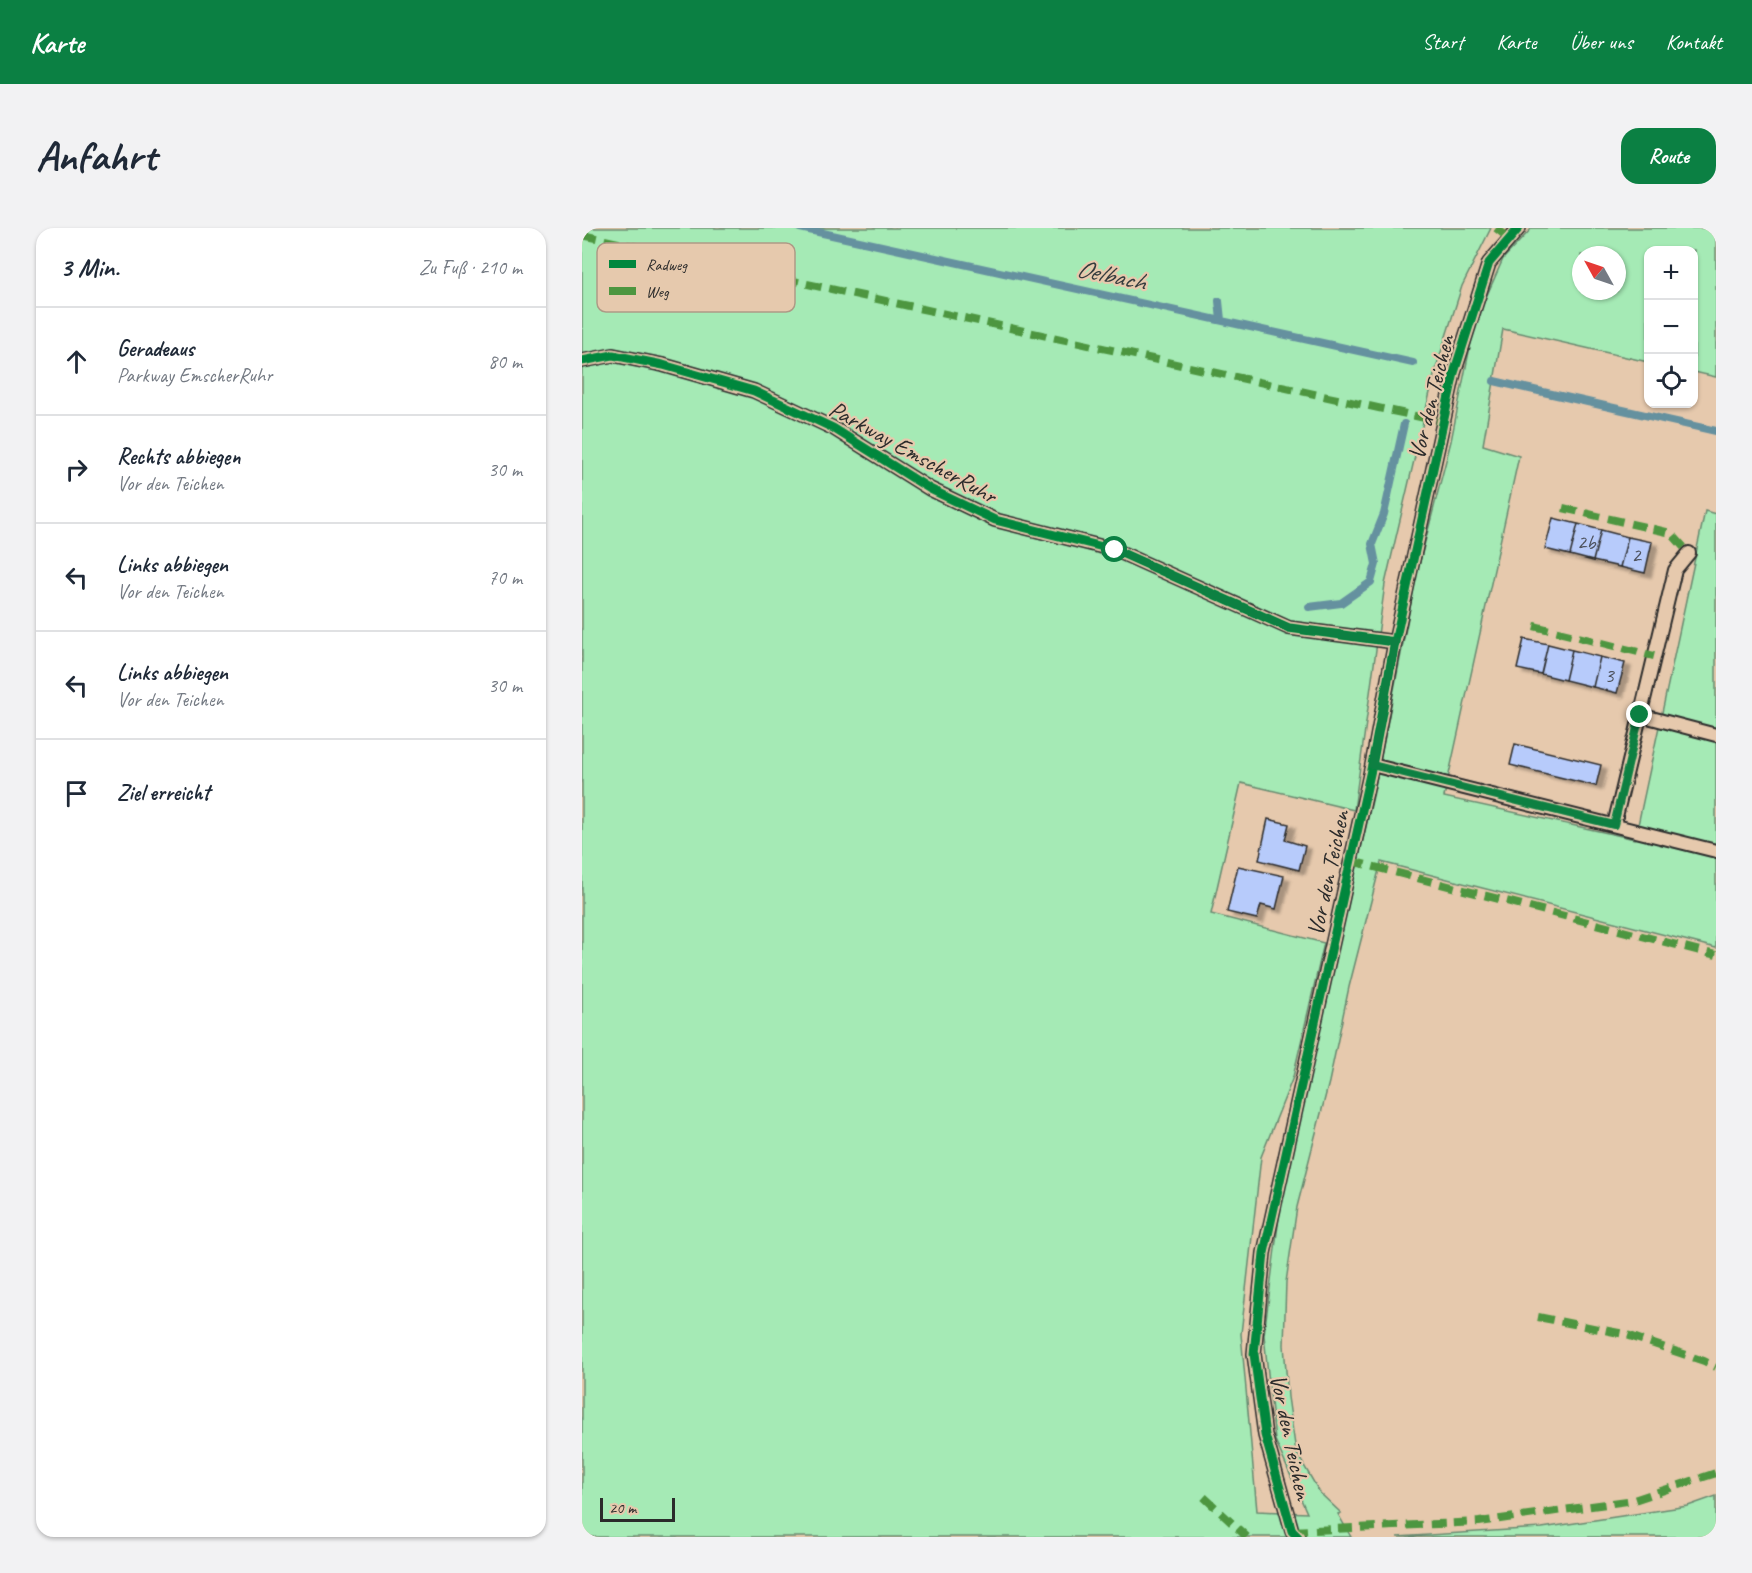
<!DOCTYPE html>
<html lang="de">
<meta charset="utf-8">
<style>
body{margin:0;font-family:Caveat,sans-serif;background:#f2f2f3;color:#1f2937}
.controls{position:absolute;right:18px;top:18px;display:grid;overflow:hidden;border-radius:12px;box-shadow:0 2px 4px #0004}
.controls button{width:54px;height:54px;display:grid;place-items:center;padding:0;border:0;border-bottom:2px solid #e0e1e3;background:#fff;color:#1f2937;font:30px sans-serif}
.compass{position:absolute;left:990px;top:18px;width:54px;height:54px;border-radius:50%;background:#fff;box-shadow:0 2px 4px #0004;rotate:310deg}
.scale{position:absolute;left:18px;bottom:15px;width:75px;box-sizing:border-box;padding-left:6px;border:3px solid #2b2b2b;border-top:0;font-size:16px;line-height:21px;white-space:nowrap;color:#2b2b2b;-webkit-text-stroke:4px #e6c9ad;paint-order:stroke}
.stop{position:absolute;width:18px;height:18px;margin:-14px;border:4px solid #0b8043;border-radius:50%;background:#fff}
.stop.end{background:#0b8043;border-color:#fff;box-shadow:0 2px 6px #0008}
.list{margin:0;padding:0;list-style:none}
h2{display:flex;justify-content:space-between;align-items:center;height:78px;margin:0;padding:0 24px;font-size:26px}
h2 small{font-size:20px;font-weight:400;color:#747a83}
.list li{display:grid;grid-template-columns:39px 1fr auto;gap:18px;align-items:center;box-sizing:border-box;height:108px;padding:0 24px;border-top:2px solid #e0e1e3}
.list b{display:block;font-size:22px;white-space:nowrap}
.list p{margin:0;font-size:20px;white-space:nowrap;color:#747a83}
.list em{font-size:20px;font-style:normal;color:#747a83}
.icon{flex:none;width:33px;height:33px;fill:none;stroke:currentColor;stroke-width:2;stroke-linecap:round;stroke-linejoin:round}
.map{position:relative;flex:none;width:1134px;height:1309px;overflow:hidden;border-radius:18px}
header{display:flex;align-items:center;gap:36px;box-sizing:border-box;height:84px;padding:0 30px;background:#0b8043;color:#fff}
header strong{font-size:28px}
nav{display:flex;gap:33px;margin-inline-start:auto;font-size:21px}
.intro{display:flex;align-items:center;justify-content:space-between;box-sizing:border-box;height:144px;padding:0 36px}
h1{margin:0;font-size:42px}
.button{padding:15px 27px;border-radius:18px;background:#0b8043;color:#fff;font-size:21px;font-weight:700}
main{display:flex;gap:36px;padding:0 36px}
aside{flex:1;background:#fff;border-radius:18px;box-shadow:0 2px 4px #0004}
.map>svg:first-child{display:block}
.green{fill:#a5eab5;stroke:#688a70;stroke-width:1.5;fill-rule:evenodd}
.lines{fill:none;stroke-linecap:round;stroke-linejoin:round}
.stream{stroke:#65919f;stroke-width:8}
.building{fill:#b7cbfb;stroke:#2b2b2b;stroke-width:1.5;filter:url(#shadow)}
.service-casing{stroke:#2b2b2b;stroke-width:16}
.service{stroke:#e6c9ad;stroke-width:12}
.quiet{stroke:#4d9640;stroke-width:8;stroke-dasharray:15 8;stroke-linecap:butt}
.cycleway-casing{stroke:#e6c9ad;stroke-width:13}
.cycleway{stroke:#00873e;stroke-width:9}
.route{stroke:#0b8043;stroke-width:8}
.labels{text-anchor:middle;dominant-baseline:central;stroke-width:4.5;stroke-linejoin:round;paint-order:stroke}
.number-label{font-size:21px;fill:#4e535f}
.street-label{font-size:24px;fill:#2b2b2b;stroke:#e6c9ad}
.water-label{font-size:26px;font-style:italic;fill:#353c3e;stroke:#e6c9ad}
.key{fill:#e6c9ad;stroke:#ae9a86;stroke-width:1.5}
.key-label{font-size:16px;fill:#2b2b2b}
</style>
<header>
<strong>Karte</strong>
<nav><a>Start</a><a>Karte</a><a>Über uns</a><a>Kontakt</a></nav>
</header>
<div class="intro"><h1>Anfahrt</h1><a class="button">Route</a></div>
<main>
<aside>
<h2>3 Min.<small>Zu Fuß · 210 m</small></h2>
<ul class="list">
<li><svg class="icon" aria-label="ahead" viewBox="0 0 24 24"><path d="M12 20V5M6 11l6-6 6 6"/></svg><div><b>Geradeaus</b><p>Parkway EmscherRuhr</p></div><em>80 m</em></li>
<li><svg class="icon" aria-label="right" viewBox="0 0 24 24"><path d="M7 20v-9h11M14 6l5 5-5 5"/></svg><div><b>Rechts abbiegen</b><p>Vor den Teichen</p></div><em>30 m</em></li>
<li><svg class="icon" aria-label="left" viewBox="0 0 24 24"><path d="M17 20v-9H6M10 6l-5 5 5 5"/></svg><div><b>Links abbiegen</b><p>Vor den Teichen</p></div><em>70 m</em></li>
<li><svg class="icon" aria-label="left" viewBox="0 0 24 24"><path d="M17 20v-9H6M10 6l-5 5 5 5"/></svg><div><b>Links abbiegen</b><p>Vor den Teichen</p></div><em>30 m</em></li>
<li><svg class="icon" aria-label="arrive" viewBox="0 0 24 24"><path d="M6 21V4h12l-3 4 3 4H6"/></svg><div><b>Ziel erreicht</b></div></li>
</ul>
</aside>
<div class="map">
<svg width="1134" height="1309" viewBox="0 0 1134 1309">
<defs>
<filter id="shadow"><feDropShadow dx="6" dy="4" stdDeviation="1.5" flood-color="#0004"/></filter>
</defs>
<rect width="100%" height="100%" fill="#e6c9ad"/>
<filter id="ink" filterUnits="userSpaceOnUse"><feTurbulence type="fractalNoise" baseFrequency=".0167" numOctaves="2"/><feDisplacementMap in="SourceGraphic" scale="12" xChannelSelector="R" yChannelSelector="G"/><feConvolveMatrix kernelMatrix="1 2 1 2 8 2 1 2 1" color-interpolation-filters="sRGB"/></filter>
<g filter="url(#ink)">
<!-- green -->
<path class="green" d="M 0,0 L 909,0 L 880,58 L 853,143 L 803,356 L 772,582 L 659,555 L 629,686 L 742,715 L 711,849 L 679,929 L 659,1106 L 675,1283 L 725,1285 L 693,1212 L 682,1107 L 701,958 L 792,564 L 834,349 L 869,213 L 893,94 L 921,31 L 950,0 L 1134,0 L 1134,149 L 1112,144 L 1112,22 L 1066,22 L 1066,134 L 921,101 L 901,217 L 937,228 L 862,569 L 1053,611 L 1123,283 L 1134,286 L 1134,720 L 799,634 L 767,759 L 747,854 L 715,979 L 704,1054 L 702,1117 L 706,1169 L 714,1224 L 738,1265 L 759,1285 L 756,1286 L 769,1309 L 0,1309 ZM 999,27 L 1035,27 L 1035,63 L 999,63 Z
M 1134,1268 L 1134,1309 L 815,1309 L 960,1300 L 1106,1278 Z"/>
<g class="lines">
<!-- stream -->
<path class="stream" d="M 218,0 L 831,135
M 637,73 L 639,92
M 912,153 L 1134,203
M 727,379 L 759,375 L 789,354 L 794,336 L 790,316 L 802,286 L 822,196"/>
</g>
<!-- building -->
<path class="building" d="M 971,290 L 996,296 L 988,327 L 963,321 Z
M 996,296 L 1019,302 L 1011,333 L 988,327 Z
M 1019,302 L 1046,309 L 1038,339 L 1011,333 Z
M 1046,309 L 1070,314 L 1063,345 L 1038,339 Z
M 942,411 L 966,416 L 959,446 L 935,441 Z
M 966,416 L 990,422 L 983,452 L 959,446 Z
M 990,422 L 1018,429 L 1011,459 L 983,452 Z
M 1018,429 L 1043,435 L 1035,465 L 1011,459 Z
M 933,516 L 1019,537 L 1014,558 L 928,537 Z
M 686,591 L 707,596 L 703,612 L 723,618 L 717,642 L 677,632 Z
M 656,638 L 702,648 L 694,681 L 679,677 L 675,691 L 645,684 Z"/>
<g class="lines">
<!-- service casing -->
<g class="service-casing">
<path id="service" d="M 0,133 L 31,127 L 81,137 L 172,163 L 251,200 L 348,261 L 413,292 L 533,322 L 707,400 L 813,414
M 1058,487 L 1134,507
M 790,537 L 1134,623
M 1032,597 L 1093,342 L 1107,325
M 716,1309 L 710,1303 L 683,1207 L 672,1126 L 682,1025 L 790,537 L 813,414 L 872,145 L 907,35 L 937,0"/>
</g>
<!-- service -->
<use href="#service" class="service"/>
<!-- quiet -->
<path class="quiet" d="M 914,0 L 928,11
M 0,7 L 861,194
M 981,280 L 1089,305 L 1107,325
M 952,398 L 1072,428
M 769,633 L 1134,727
M 956,1089 L 1042,1106 L 1122,1133 L 1134,1139
M 622,1269 L 665,1309
M 710,1303 L 897,1294 L 1052,1272 L 1134,1245"/>
<!-- cycleway casing -->
<g class="cycleway-casing">
<path id="cycleway" d="M 0,133 L 31,127 L 81,137 L 172,163 L 251,200 L 348,261 L 413,292 L 533,322 L 707,400 L 813,414
M 716,1309 L 710,1303 L 683,1207 L 672,1126 L 682,1025 L 790,537 L 813,414 L 872,145 L 907,35 L 937,0"/>
</g>
<!-- cycleway -->
<use href="#cycleway" class="cycleway"/>
</g>
</g>
<g class="lines" filter="url(#ink)">
<!-- route -->
<path class="route" d="M 533,322 L 707,400 L 813,414 L 790,537 L 1032,597 L 1058,487"/>
</g>
<g class="labels">
<!-- number labels -->
<g class="number-label">
<text x="1004" y="314">2b</text>
<text x="1054" y="327">2</text>
<text x="1027" y="447">3</text>
</g>
<!-- street labels -->
<g class="street-label">
<text transform="translate(849 169) rotate(-76)">Vor den Teichen</text>
<text transform="translate(331 224) rotate(29)">Parkway EmscherRuhr</text>
<text transform="translate(746 645) rotate(-78)">Vor den Teichen</text>
<text transform="translate(709 1209) rotate(78)">Vor den Teichen</text>
</g>
<!-- water labels -->
<g class="water-label">
<text transform="translate(529 47) rotate(12)">Oelbach</text>
</g>
</g>
<!-- legend -->
<rect x="15" y="15" width="198" height="69" rx="9" class="key"/>
<rect x="27" y="32" width="27" height="8" fill="#00873e"/>
<rect x="27" y="59" width="27" height="8" fill="#4d9640"/>
<g class="key-label">
<text x="64" y="42">Radweg</text>
<text x="64" y="69">Weg</text>
</g>
</svg>
<div class="controls">
<button>+</button>
<button>−</button>
<button><svg class="icon" aria-label="locate" viewBox="0 0 24 24"><circle cx="12" cy="12" r="6"/><path d="M12 2v4M12 18v4M2 12h4M18 12h4"/></svg></button>
</div>
<svg class="compass" viewBox="-18 -18 36 36"><path d="M0-13l5 13h-10z" fill="#e53935"/><path d="M0 13l5-13h-10z" fill="#747a83"/></svg>
<div class="scale">20 m</div>
<div class="stop" style="left:533px;top:322px"></div>
<div class="stop end" style="left:1058px;top:487px"></div>
</div>
</main>
